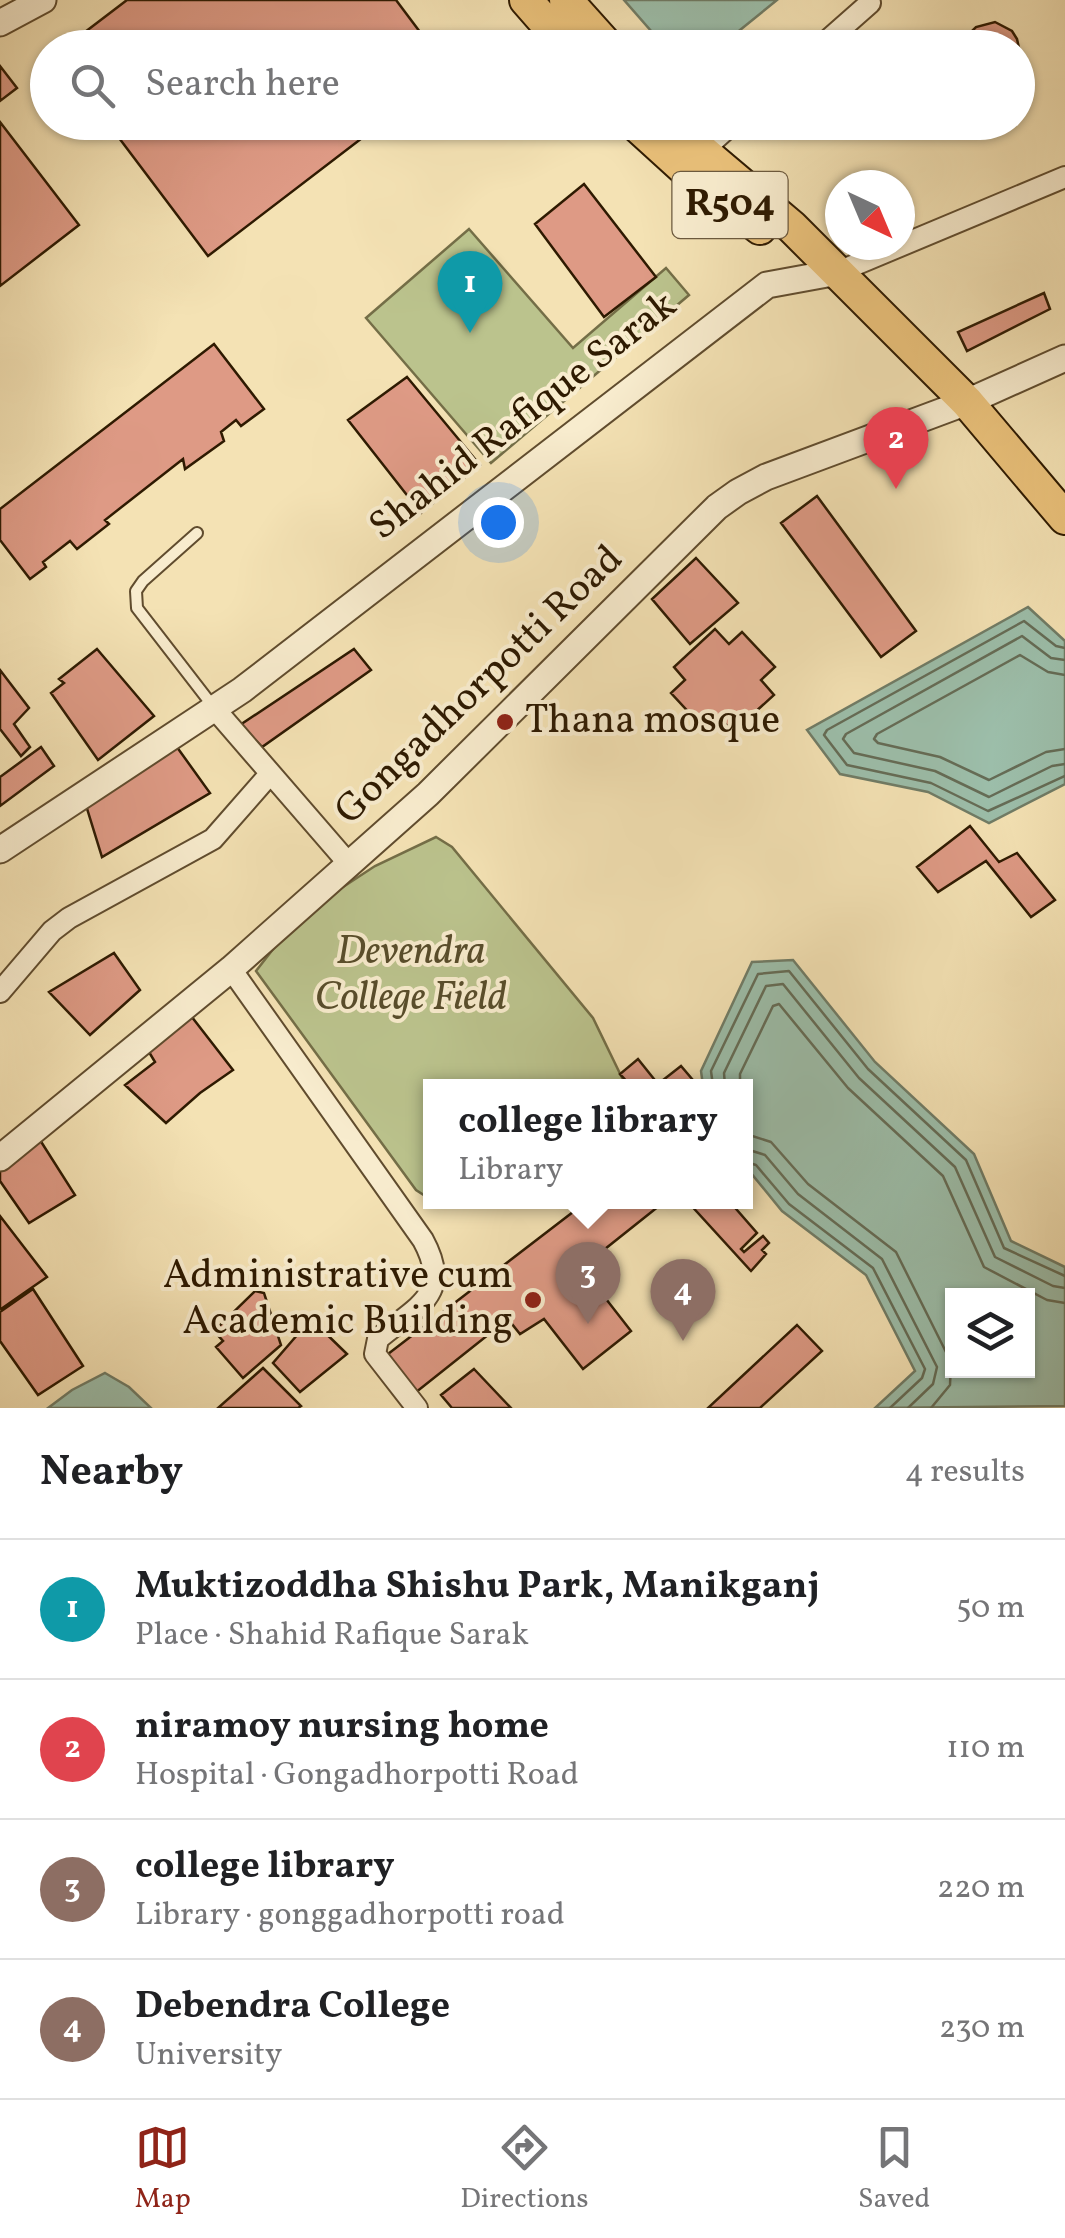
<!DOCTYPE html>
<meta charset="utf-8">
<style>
body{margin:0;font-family:Vollkorn,serif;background:#f2f2f2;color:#202124}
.controls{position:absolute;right:30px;bottom:30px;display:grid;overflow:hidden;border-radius:0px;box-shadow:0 2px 8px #0004}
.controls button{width:90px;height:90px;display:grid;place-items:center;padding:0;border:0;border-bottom:2px solid #e0e0e0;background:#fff;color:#202124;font:50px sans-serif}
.compass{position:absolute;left:825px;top:170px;width:90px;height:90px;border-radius:50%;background:#fff;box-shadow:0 2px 8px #0004;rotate:136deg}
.you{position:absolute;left:498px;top:522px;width:35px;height:35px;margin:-25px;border:8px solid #fff;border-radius:50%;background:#1a73e8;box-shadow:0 0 0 15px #1a73e833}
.badge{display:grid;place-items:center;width:65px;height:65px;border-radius:50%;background:#8f2418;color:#fff;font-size:32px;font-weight:700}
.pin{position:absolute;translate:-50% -82px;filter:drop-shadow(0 2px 5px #0008)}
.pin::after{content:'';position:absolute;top:52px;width:35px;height:30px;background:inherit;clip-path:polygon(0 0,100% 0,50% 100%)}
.popup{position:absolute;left:423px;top:1079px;width:330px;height:130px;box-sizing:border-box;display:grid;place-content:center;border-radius:0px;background:#fff;filter:drop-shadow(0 2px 8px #0005);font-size:32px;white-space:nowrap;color:#757577}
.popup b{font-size:38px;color:#202124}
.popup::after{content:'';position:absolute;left:50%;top:100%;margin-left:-20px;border:20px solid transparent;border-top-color:#fff}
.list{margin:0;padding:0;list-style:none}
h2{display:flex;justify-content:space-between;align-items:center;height:130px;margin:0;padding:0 40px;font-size:42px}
h2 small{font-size:32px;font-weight:400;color:#757577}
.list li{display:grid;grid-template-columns:65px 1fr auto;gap:30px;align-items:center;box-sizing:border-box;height:140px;padding:0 40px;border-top:2px solid #e0e0e0}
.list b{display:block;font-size:38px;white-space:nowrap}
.list p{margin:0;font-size:32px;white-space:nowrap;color:#757577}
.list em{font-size:32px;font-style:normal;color:#757577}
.icon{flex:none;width:55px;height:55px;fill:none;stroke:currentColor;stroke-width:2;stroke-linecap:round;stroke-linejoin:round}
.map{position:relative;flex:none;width:1065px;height:1408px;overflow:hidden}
.search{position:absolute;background:#fff;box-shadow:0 2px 8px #0004;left:30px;right:30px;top:30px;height:110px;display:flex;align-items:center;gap:25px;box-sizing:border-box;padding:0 35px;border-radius:55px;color:#757577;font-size:38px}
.sheet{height:690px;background:#fff}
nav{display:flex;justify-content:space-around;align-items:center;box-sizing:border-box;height:140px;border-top:2px solid #e0e0e0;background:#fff;font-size:28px;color:#757577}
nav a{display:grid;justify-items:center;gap:5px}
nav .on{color:#8f2418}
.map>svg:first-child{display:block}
.green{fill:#bbc38d;stroke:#746e47;stroke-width:2.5}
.water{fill:#9cbeaa;stroke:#707c66;stroke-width:2.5;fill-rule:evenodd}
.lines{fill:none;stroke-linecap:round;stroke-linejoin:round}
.shore{stroke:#656c56;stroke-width:2.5}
.building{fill:#de9a85;stroke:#2e1a01;stroke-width:2.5}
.service-casing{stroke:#604c2e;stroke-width:14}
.minor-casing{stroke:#604c2e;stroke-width:24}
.tertiary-casing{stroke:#604c2e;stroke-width:29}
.primary-casing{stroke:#2e1a01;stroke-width:36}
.service{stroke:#f8ecce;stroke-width:10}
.minor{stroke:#f8ecce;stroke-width:20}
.tertiary{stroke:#f8ecce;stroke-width:25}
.primary{stroke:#eac17a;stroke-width:32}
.poi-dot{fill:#8f2418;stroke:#f8ecce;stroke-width:4}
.labels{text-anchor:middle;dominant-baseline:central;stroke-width:8;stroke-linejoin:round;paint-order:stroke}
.shield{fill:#f8ecce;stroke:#6b593e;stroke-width:2.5}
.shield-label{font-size:38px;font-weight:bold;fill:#2e1a01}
.street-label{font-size:40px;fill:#2e1a01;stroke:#f8ecce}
.poi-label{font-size:40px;fill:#2e1a01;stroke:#f8ecce;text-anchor:start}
.park-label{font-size:40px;font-style:italic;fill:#584d2b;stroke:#f8ecce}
</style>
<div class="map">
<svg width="1065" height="1408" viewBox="0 0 1065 1408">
<rect width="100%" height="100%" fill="#f4e2b4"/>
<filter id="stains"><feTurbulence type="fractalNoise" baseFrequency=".002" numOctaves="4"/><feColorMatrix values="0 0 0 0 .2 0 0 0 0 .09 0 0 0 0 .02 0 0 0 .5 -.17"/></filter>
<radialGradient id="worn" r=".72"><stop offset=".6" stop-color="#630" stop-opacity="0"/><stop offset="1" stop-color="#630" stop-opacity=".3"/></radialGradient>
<!-- green -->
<path class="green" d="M 469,229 L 573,348 L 666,268 L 689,295 L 491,463 L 366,318 Z
M 436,837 L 452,847 L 593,1018 L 626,1086 L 430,1086 L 430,1199 L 416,1190 L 256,971 L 299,916 L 375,866 Z"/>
<!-- water -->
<path class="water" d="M 624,0 L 777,0 L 719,47 L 666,48 Z
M 1028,607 L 1065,641 L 1065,784 L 989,823 L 928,792 L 840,774 L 807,730 Z
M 793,960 L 875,1062 L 974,1154 L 1011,1241 L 1065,1267 L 1065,1406 L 875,1408 L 915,1371 L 866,1275 L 782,1211 L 746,1167 L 746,1086 L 703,1086 L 701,1071 L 752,962 ZM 952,1296 L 1028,1296 L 1028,1370 L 952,1370 Z
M 105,1373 L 129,1387 L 151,1408 L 48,1408 L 72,1390 Z"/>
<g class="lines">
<!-- shore -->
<path class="shore" d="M 1065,648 L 1056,646 L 1024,621 L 827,730 L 824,735 L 847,765 L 931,783 L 988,811 L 1065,776
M 1065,660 L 1051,658 L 1022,636 L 846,734 L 843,739 L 854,753 L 935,771 L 989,797 L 1052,766 L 1065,764
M 1065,675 L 1048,672 L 1020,655 L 877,734 L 874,739 L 878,743 L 940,757 L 989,780 L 1046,752 L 1065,749
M 713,1086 L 711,1071 L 758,974 L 789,971 L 868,1069 L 966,1160 L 1004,1248 L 1065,1276
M 725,1086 L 724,1073 L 766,986 L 783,984 L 859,1078 L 955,1167 L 995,1257 L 1053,1286 L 1065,1288
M 740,1086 L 740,1074 L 773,1006 L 779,1004 L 848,1088 L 943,1176 L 984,1267 L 1047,1300 L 1065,1303
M 746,1134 L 771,1142 L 808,1184 L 896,1252 L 951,1362 L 950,1385 L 931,1408
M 746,1149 L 765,1155 L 798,1194 L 882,1259 L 937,1367 L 933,1384 L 908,1408
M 746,1162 L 756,1165 L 789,1204 L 873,1268 L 925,1369 L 922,1378 L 890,1408"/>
</g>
<!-- building -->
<path class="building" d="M 127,0 L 396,0 L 432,48 L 64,48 Z
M 995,22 L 1012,31 L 1017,39 L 1019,48 L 1018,60 L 1018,48 L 964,48 L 970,33 L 976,27 Z
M 0,66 L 17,88 L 0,101 Z
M 0,122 L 79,225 L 0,286 Z
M 107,122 L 383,122 L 208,256 Z
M 584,184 L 656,277 L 604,317 L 535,224 Z
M 1044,293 L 1050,309 L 967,351 L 958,332 Z
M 214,344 L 264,409 L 241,426 L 236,420 L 221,432 L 224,441 L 185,469 L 183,459 L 105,520 L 109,524 L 77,549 L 70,541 L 43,562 L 46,567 L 30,579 L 0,540 L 0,509 Z
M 407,377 L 480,465 L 421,513 L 348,420 Z
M 817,496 L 916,631 L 881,657 L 781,523 Z
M 696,558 L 738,603 L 690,644 L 652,599 Z
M 715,629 L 729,644 L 742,632 L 775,667 L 761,680 L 774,695 L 733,732 L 722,720 L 708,733 L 671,693 L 685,680 L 674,667 Z
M 97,649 L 154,716 L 98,760 L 51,693 L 64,683 L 59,679 Z
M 354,649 L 371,670 L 262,747 L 240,725 Z
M 0,670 L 29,708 L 14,724 L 30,747 L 21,756 L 0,729 Z
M 174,743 L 210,793 L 102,857 L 85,802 Z
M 41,747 L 54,766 L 0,806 L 0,777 Z
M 970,826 L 999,862 L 1017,853 L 1055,900 L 1031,917 L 986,861 L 938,892 L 917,867 Z
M 114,953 L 140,990 L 90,1035 L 49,992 Z
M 188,1012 L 233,1070 L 200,1093 L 166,1123 L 125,1085 L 155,1062 L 146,1047 Z
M 638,1059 L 658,1084 L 681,1066 L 698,1086 L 631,1086 L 620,1074 Z
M 40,1140 L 75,1195 L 29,1223 L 0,1181 L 0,1163 Z
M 586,1202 L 664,1202 L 605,1249 L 615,1261 L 592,1281 L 631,1331 L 583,1369 L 544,1319 L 520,1334 L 508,1319 L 415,1393 L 388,1354 Z
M 688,1202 L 730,1202 L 757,1233 L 741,1249 L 744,1252 L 763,1236 L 769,1243 L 762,1250 L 766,1254 L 751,1271 Z
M 0,1216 L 47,1277 L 1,1309 L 0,1308 Z
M 33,1289 L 83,1366 L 38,1395 L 0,1341 L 0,1312 Z
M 255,1291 L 264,1293 L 281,1345 L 243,1378 L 216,1347 L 223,1341 L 214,1331 Z
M 311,1319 L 347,1354 L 300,1392 L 273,1363 Z
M 797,1325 L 822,1351 L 760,1408 L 708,1408 Z
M 263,1368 L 301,1406 L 298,1408 L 218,1408 Z
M 474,1369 L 511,1408 L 452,1408 L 441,1395 Z"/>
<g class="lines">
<!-- service casing -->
<g class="service-casing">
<path id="service" d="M 197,533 L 143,581 L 136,591 L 137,608 L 212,705"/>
</g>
<!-- minor casing -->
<g class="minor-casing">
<path id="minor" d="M 819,48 L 870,3
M 702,151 L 734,122
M 838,272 L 1065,177
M 214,708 L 349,864
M 231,969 L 423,1240 C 453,1295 417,1306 378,1339 L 375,1354 L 417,1408
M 0,992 L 52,931 L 69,918 L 213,839 L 270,774"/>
</g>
<!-- tertiary casing -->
<g class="tertiary-casing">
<path id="tertiary" d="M 0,23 L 43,0
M 0,850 L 242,690 L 767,285 L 838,272
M 0,1158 L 231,969 L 428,794 L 717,507 L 738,492 L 766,477 L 967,402 L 1065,358"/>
</g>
<!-- primary casing -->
<g class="primary-casing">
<path id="primary" d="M 526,0 L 568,48
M 566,0 L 609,48
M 633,122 L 688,172 L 760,228
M 676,122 L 702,151 L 792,227 L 967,402 L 1065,518"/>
</g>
<!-- service -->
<use href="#service" class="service"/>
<!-- minor -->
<use href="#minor" class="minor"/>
<!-- tertiary -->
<use href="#tertiary" class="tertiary"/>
<!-- primary -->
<use href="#primary" class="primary"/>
</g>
<!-- markers -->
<g class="poi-dot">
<circle cx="505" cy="722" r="10"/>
<circle cx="533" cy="1300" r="10"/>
</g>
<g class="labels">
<!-- shield labels -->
<rect class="shield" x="672.5" y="172" width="115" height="66" rx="8"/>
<g class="shield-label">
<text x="730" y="205">R504</text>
</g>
<!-- street labels -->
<g class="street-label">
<text transform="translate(524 417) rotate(-38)">Shahid Rafique Sarak</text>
<text transform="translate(480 686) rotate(-44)">Gongadhorpotti Road</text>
</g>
<!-- poi labels -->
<g class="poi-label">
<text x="525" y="722">Thana mosque</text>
<text x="513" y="1277" text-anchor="end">Administrative cum<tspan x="513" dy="46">Academic Building</tspan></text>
</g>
<!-- park labels -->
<g class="park-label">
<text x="411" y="953">Devendra<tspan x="411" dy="46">College Field</tspan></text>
</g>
</g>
<rect width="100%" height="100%" filter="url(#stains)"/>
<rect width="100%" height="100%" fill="url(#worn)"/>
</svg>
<div class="controls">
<button><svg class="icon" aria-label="layers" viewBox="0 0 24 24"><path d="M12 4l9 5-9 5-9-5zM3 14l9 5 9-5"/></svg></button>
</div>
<svg class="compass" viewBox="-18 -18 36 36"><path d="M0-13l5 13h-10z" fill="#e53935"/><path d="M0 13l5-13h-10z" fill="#757577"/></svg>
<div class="you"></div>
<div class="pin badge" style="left:470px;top:333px;background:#0f9aa8">1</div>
<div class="pin badge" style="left:896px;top:489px;background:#e0444e">2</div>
<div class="pin badge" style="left:588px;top:1324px;background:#8d6e63">3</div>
<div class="popup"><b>college library</b>Library</div>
<div class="pin badge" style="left:683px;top:1341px;background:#8d6e63">4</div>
<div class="search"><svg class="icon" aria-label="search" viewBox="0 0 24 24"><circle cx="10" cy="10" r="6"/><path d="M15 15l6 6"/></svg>Search here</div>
</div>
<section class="sheet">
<h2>Nearby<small>4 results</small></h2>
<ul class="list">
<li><span class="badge" style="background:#0f9aa8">1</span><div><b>Muktizoddha Shishu Park, Manikganj</b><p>Place · Shahid Rafique Sarak</p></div><em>50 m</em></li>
<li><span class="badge" style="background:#e0444e">2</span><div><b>niramoy nursing home</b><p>Hospital · Gongadhorpotti Road</p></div><em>110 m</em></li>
<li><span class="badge" style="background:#8d6e63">3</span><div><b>college library</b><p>Library · gonggadhorpotti road</p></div><em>220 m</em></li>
<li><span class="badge" style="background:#8d6e63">4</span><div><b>Debendra College</b><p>University</p></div><em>230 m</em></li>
</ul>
</section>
<nav>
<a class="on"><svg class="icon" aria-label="map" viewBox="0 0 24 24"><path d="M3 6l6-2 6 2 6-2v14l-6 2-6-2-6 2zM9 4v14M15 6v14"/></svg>Map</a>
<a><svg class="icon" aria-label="directions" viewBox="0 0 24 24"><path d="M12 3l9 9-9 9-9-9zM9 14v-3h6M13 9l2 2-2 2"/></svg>Directions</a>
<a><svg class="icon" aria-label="saved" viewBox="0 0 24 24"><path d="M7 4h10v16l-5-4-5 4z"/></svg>Saved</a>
</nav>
